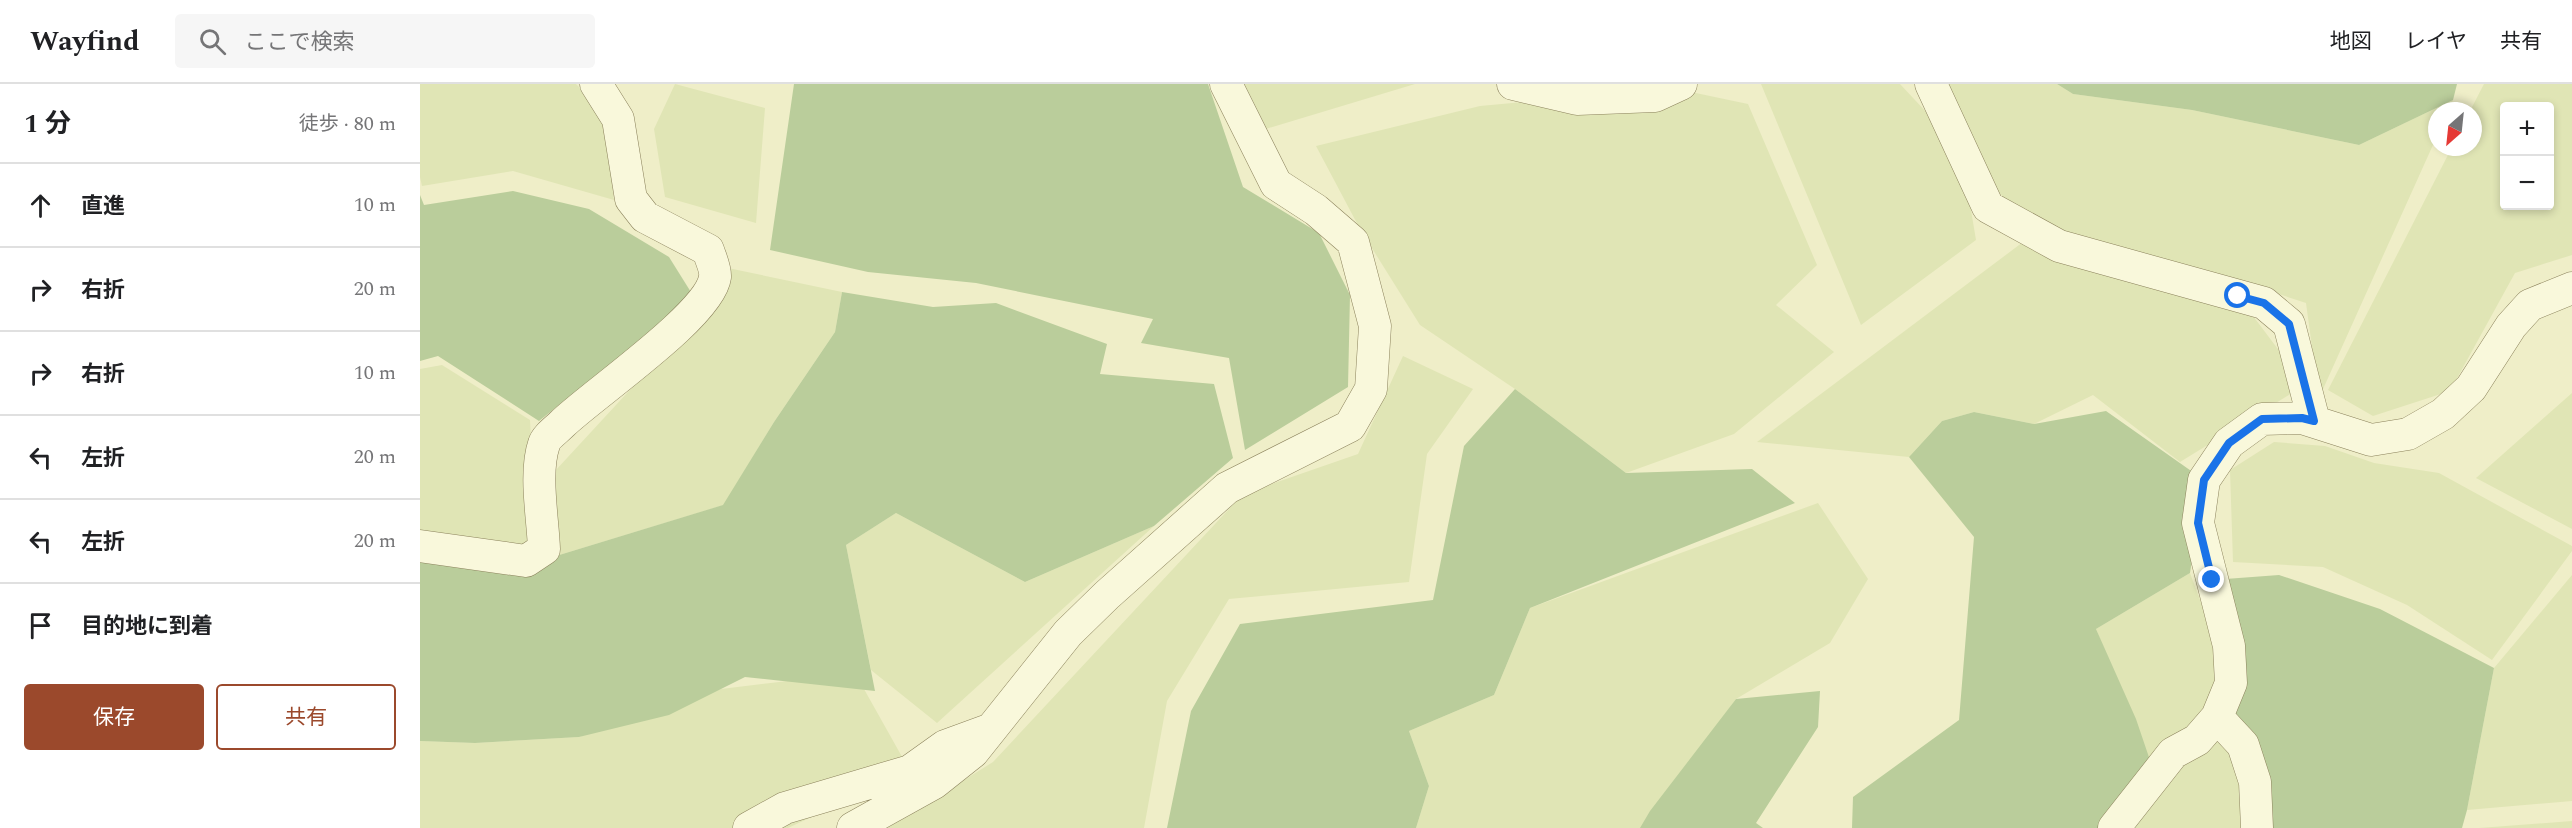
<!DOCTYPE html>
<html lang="ja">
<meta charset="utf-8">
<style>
body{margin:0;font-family:Spectral,"Noto Sans JP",serif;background:#f6f6f6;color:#202124}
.controls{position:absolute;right:18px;top:18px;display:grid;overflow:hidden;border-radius:6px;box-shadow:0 3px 9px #0003}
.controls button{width:54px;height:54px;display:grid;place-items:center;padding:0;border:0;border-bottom:2px solid #e0e0e0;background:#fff;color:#202124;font:30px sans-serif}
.compass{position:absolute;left:2008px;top:18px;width:54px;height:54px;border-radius:50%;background:#fff;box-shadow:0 3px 9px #0003;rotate:207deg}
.stop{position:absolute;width:18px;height:18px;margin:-14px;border:4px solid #1a73e8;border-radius:50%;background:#fff}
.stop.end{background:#1a73e8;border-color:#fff;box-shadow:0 2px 6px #0008}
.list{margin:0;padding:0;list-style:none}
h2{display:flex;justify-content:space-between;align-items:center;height:78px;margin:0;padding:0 24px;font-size:26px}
h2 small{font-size:20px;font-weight:400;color:#757577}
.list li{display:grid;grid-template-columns:39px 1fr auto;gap:18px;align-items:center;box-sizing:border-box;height:84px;padding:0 24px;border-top:2px solid #e0e0e0}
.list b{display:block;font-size:22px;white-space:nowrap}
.list em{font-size:20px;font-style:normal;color:#757577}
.actions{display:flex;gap:12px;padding:18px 24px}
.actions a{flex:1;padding:14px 0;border:2px solid #9b492c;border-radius:6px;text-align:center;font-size:21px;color:#9b492c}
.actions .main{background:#9b492c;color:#fff}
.icon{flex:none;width:33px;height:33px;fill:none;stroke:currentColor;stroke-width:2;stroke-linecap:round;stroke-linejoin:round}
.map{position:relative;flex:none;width:2152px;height:744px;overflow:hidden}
header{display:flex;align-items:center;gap:36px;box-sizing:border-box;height:84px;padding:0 30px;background:#fff;border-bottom:2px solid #e0e0e0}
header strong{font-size:28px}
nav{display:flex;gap:33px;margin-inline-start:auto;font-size:21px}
.search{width:420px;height:54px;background:#f6f6f6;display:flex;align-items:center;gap:15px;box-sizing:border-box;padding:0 21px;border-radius:6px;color:#757577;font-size:22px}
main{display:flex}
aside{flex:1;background:#fff}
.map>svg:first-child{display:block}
.farmland{fill:#e0e5b5;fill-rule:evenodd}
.green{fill:#bacd9b}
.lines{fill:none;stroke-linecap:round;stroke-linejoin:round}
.street-casing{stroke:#8b825c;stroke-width:33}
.street{stroke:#f9f8db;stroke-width:32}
.route{stroke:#1a73e8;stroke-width:8}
</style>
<header>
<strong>Wayfind</strong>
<div class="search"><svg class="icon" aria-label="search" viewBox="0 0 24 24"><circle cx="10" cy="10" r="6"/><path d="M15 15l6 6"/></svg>ここで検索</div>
<nav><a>地図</a><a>レイヤ</a><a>共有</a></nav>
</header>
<main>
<aside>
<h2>1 分<small>徒歩 · 80 m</small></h2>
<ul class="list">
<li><svg class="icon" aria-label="ahead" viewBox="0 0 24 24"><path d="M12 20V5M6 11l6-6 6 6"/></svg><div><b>直進</b></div><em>10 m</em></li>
<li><svg class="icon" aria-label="right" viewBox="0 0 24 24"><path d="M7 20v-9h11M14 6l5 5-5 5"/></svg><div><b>右折</b></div><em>20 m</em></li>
<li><svg class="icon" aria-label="right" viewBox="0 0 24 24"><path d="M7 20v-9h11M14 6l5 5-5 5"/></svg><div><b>右折</b></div><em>10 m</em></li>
<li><svg class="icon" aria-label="left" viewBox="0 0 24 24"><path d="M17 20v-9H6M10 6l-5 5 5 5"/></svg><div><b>左折</b></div><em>20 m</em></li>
<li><svg class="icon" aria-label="left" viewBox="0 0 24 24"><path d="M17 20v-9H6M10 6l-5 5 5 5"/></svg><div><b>左折</b></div><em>20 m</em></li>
<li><svg class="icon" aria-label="arrive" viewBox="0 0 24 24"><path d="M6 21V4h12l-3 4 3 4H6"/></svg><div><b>目的地に到着</b></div></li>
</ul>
<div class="actions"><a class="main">保存</a><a>共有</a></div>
</aside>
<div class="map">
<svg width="2152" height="744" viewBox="0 0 2152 744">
<rect width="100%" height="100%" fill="#efeec8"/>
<!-- farmland -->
<path class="farmland" d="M 0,0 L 156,0 L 184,28 L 194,116 L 93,87 L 2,102 L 0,93 Z
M 255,0 L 345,24 L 336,139 L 245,113 L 234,45 Z
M 818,0 L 995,0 L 839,47 Z
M 1341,0 L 1480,0 L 1539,63 L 1523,0 L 1637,0 L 1653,10 L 1772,26 L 1939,61 L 2033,16 L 2028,27 L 2017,27 L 2017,52 L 1899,314 L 1886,219 L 1825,199 L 1818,212 L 1885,301 L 1760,378 L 1673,311 L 1614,340 L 1554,328 L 1522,337 L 1489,373 L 1337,358 L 1615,149 L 1541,66 L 1556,156 L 1441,241 Z
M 2064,0 L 2152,0 L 2152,171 L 2095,189 L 2030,307 L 1953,332 L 1908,306 L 2032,63 L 2053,63 L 2053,27 L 2050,27 ZM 2084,22 L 2130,22 L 2130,122 L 2084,122 Z
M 1252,4 L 1328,20 L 1397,181 L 1356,221 L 1414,268 L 1314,350 L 1206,389 L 1095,305 L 1000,241 L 940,145 L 896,62 L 1060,22 Z
M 308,184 L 422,208 L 415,248 L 354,338 L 304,421 L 136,472 L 135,387 L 244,269 Z
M 983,272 L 1053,305 L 1007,370 L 989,498 L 809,515 L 747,617 L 724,744 L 467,744 L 573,678 L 823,410 L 938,370 Z
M 22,281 L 110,336 L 116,457 L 96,467 L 0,448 L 0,285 Z
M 2152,309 L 2152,445 L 2056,394 Z
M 1854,358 L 1905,362 L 1954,379 L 2019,389 L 2152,462 L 2152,467 L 2072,576 L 1987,521 L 1903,483 L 1813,478 L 1810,386 Z
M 1398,419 L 1448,495 L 1410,559 L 1316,615 L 1224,744 L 996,744 L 1009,702 L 989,647 L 1074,611 L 1110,524 Z
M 476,429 L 605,498 L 734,442 L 517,639 L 451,586 L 426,461 Z
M 1770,489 L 1811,599 L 1735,691 L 1676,545 Z
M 2152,491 L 2152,717 L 2047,726 L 2074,584 Z
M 435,589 L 490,687 L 368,744 L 0,744 L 0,657 L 55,659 L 159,653 L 301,605 Z
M 1777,656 L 1823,661 L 1832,744 L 1700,744 Z
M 2152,737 L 2152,744 L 2059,744 Z"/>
<!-- green -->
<path class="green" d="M 374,0 L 788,0 L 823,103 L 899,149 L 930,211 L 928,303 L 825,366 L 809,274 L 721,259 L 733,235 L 556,199 L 448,188 L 350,166 Z
M 1637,0 L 2037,0 L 2033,16 L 1939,61 L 1772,26 L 1653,10 Z
M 93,107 L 169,125 L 249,173 L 274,213 L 119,337 L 18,272 L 0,277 L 0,111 L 4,121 Z
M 422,208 L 513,223 L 576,219 L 687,260 L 680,290 L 794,300 L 813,374 L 734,442 L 605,498 L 476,429 L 426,461 L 455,607 L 325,593 L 249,631 L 159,653 L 55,659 L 0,657 L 0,472 L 136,472 L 303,421 L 354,338 L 415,248 Z
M 1095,305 L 1206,389 L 1332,385 L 1375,419 L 1110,524 L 1074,611 L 989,647 L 1009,702 L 996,744 L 747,744 L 771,627 L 820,540 L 1013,516 L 1044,362 Z
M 1686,327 L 1784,396 L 1770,489 L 1676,545 L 1716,635 L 1735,691 L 1694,744 L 1432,744 L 1433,713 L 1539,636 L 1554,453 L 1489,373 L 1522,337 L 1554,328 L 1614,340 Z
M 1859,491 L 1960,525 L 2074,584 L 2047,726 L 2042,744 L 1829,744 L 1792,496 Z
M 1400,607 L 1398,643 L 1336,739 L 1343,744 L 1220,744 L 1230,727 L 1316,615 Z"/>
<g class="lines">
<!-- street casing -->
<g class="street-casing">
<path id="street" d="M 1093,0 L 1157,15 L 1235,12 L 1261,0
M 1511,0 L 1568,123 L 1639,162 L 1844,219 L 1869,240 L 1894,337
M 0,462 L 106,477 L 124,465 C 123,435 114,389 124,360 C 126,353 136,346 142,340 C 173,310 290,231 295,193 C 296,185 290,173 288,166 L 225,133 L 211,115 L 198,35 L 176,0
M 1797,633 L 1823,661 L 1835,698 L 1837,744
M 329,744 L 365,724 L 490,687 L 525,662 L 566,647
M 433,744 L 514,699 L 553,668 L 648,549 L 687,511 L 807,404 L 930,342 L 951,305 L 955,242 L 933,158 L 896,126 L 856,100 L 806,0
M 1694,744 L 1753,669 L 1777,656 L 1797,633 L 1811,599 L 1809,562 L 1778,439 L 1784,396 L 1809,359 L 1842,335 L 1882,334 L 1951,356 L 1988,350 L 2023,330 L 2051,304 L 2091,242 L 2110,221 L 2152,204"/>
</g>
<!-- street -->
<use href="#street" class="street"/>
</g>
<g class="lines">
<!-- route -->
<path class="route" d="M 1792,496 L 1778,439 L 1784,396 L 1809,359 L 1842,335 L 1882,334 L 1894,337 L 1869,240 L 1844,219 L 1818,212"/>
</g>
</svg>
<div class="controls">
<button>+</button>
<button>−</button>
</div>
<svg class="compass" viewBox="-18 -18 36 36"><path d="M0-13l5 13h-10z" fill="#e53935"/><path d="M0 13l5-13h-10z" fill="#757577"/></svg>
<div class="stop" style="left:1818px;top:212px"></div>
<div class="stop end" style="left:1792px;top:496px"></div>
</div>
</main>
